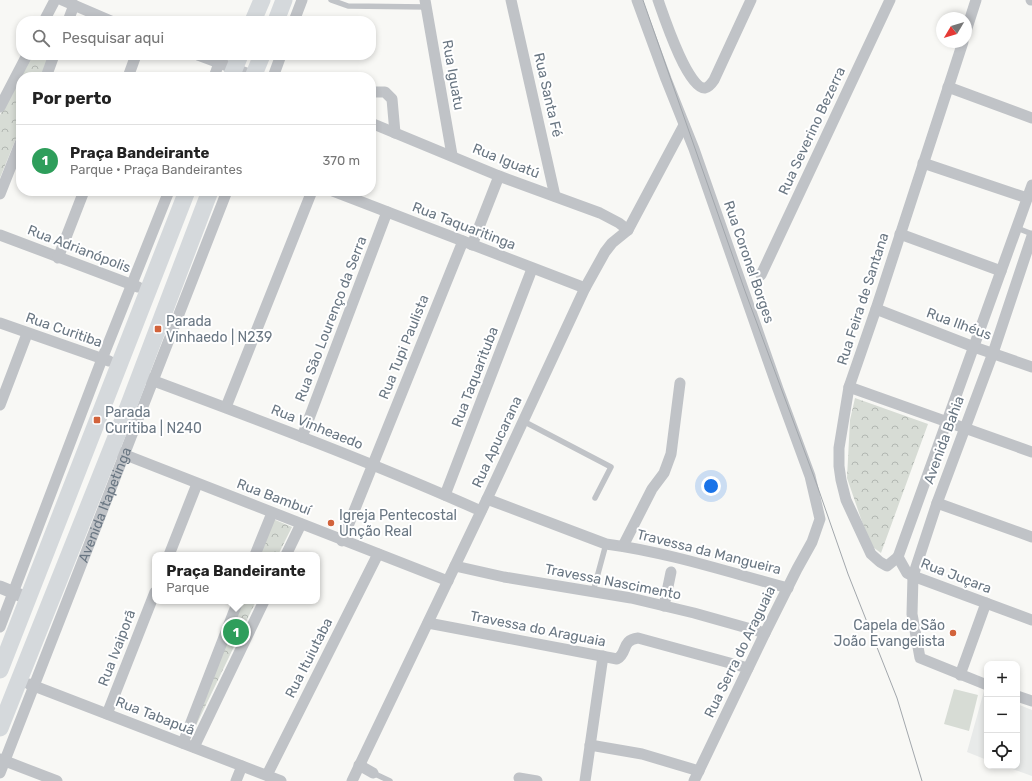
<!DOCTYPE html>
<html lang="pt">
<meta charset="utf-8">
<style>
body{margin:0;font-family:Rubik,sans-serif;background:#f2f2f2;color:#222}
.controls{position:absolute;right:12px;bottom:12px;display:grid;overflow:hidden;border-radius:8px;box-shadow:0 2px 6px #0003}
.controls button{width:36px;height:36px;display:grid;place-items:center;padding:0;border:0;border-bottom:1px solid #e0e0e0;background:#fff;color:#222;font:20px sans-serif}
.compass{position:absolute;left:936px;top:12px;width:36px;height:36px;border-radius:50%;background:#fff;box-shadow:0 2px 6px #0003;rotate:232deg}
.you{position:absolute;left:711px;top:486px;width:14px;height:14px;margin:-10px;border:3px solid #fff;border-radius:50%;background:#1a73e8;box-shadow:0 0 0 6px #1a73e833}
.badge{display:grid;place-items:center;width:26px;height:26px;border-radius:50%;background:#d2633b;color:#fff;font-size:13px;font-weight:700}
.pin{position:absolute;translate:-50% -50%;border:2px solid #fff;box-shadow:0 1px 4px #0006}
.popup{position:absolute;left:152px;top:552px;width:168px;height:52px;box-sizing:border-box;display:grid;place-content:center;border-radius:8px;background:#fff;filter:drop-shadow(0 1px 3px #0005);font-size:13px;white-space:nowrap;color:#767676}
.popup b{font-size:15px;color:#222}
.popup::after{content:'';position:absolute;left:50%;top:100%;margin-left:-8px;border:8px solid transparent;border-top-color:#fff}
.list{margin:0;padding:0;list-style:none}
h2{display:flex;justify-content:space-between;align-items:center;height:52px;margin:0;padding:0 16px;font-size:17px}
h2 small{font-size:13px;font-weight:400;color:#767676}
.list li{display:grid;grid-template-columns:26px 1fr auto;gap:12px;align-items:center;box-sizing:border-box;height:72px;padding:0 16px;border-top:1px solid #e0e0e0}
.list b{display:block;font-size:15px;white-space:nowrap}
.list p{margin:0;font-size:13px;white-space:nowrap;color:#767676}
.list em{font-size:13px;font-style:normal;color:#767676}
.icon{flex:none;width:22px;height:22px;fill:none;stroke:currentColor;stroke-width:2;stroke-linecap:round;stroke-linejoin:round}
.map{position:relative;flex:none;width:1032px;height:781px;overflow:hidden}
.search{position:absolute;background:#fff;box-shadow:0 2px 6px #0003;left:16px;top:16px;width:360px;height:44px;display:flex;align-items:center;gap:10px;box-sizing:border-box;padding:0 14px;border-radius:16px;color:#767676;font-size:15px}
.panel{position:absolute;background:#fff;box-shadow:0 2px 6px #0003;left:16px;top:72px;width:360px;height:124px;border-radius:16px}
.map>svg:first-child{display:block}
.built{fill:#e8eae9}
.forest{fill:url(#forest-crowns)}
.garden{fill:#d7dcd5}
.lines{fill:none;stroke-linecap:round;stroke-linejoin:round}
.service{stroke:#c0c3c7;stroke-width:5.5}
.minor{stroke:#c0c3c7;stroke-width:11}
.tertiary{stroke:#c0c3c7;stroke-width:13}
.primary{stroke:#d5d9dc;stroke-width:17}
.tram{stroke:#a2a7ac;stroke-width:1}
.poi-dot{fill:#d2633b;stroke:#fff;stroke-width:1.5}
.labels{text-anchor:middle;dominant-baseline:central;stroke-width:4;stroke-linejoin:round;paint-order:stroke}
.street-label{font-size:14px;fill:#6a7783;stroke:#fff}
.poi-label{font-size:14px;fill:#6a7783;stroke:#fff;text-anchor:start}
</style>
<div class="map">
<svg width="1032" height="781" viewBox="0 0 1032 781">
<defs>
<pattern id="forest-crowns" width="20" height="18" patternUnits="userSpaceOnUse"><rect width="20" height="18" fill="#d7dcd5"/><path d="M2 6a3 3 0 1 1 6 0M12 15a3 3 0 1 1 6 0" fill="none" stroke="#b2b7b2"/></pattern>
</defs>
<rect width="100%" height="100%" fill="#f8f8f5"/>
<!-- built -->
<path class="built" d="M 984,691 L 987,692 L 987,760 L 967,752 Z
M 1017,704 L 1032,710 L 1032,776 L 1004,766 L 1017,766 Z"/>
<!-- forest -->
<path class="forest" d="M 31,55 L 50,55 L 41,77 L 21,77 L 21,126 L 0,178 L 0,115 Z
M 855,398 L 928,424 L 881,553 L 870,545 L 847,478 L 850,420 Z
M 273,519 L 292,527 L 278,555 L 260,555 Z
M 242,601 L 256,601 L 190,738 Z"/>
<!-- garden -->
<path class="garden" d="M 954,689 L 978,695 L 969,731 L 944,724 Z"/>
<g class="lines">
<!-- service -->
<path class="service" d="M 331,0 L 348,6 L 426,7
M 1017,228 L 1032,234
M 523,421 L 611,467 L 595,498
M 593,592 L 606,544
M 373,773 L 390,781"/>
<!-- minor -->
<g class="minor">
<path d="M 62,0 L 111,21"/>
<path d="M 425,0 L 452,155"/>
<path d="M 511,0 L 555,196"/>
<path d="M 637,0 L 666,79 L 694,149 L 778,389 L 810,476 L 820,519 L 812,542 L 797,569 L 765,633 L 694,781"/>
<path d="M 658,0 C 663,14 688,90 705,88 C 709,87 712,83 714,80 L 751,0"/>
<path d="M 1031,0 L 1032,0"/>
<path d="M 44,21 L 55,0"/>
<path d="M 68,21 L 74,5"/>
<path d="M 294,21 L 302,0"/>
<path d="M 966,31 L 976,0"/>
<path d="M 198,55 L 257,77"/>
<path d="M 46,77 L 54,55"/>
<path d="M 128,77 L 136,55"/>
<path d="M 214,77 L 219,63"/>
<path d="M 273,77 L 281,55"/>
<path d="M 948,87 L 1032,118"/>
<path d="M 371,92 L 385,92 L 392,99 L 395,133"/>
<path d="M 0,107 L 27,55"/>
<path d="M 371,123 L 499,176 L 600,213 L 619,223 L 628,230"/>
<path d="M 923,163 L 1027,198"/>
<path d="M 333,191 L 585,288"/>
<path d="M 0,194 L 21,141"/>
<path d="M 900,234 L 1001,271"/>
<path d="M 0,235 L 138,287"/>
<path d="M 472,245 L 499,176"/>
<path d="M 58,258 L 84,191"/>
<path d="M 761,275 L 890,0"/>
<path d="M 876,309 L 974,347 L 1032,367"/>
<path d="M 0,323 L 109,361"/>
<path d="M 146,378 C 259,420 371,462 481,511"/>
<path d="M 849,387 L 1032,452"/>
<path d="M 0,405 L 27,334"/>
<path d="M 226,407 L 312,191"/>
<path d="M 302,437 L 387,212"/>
<path d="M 118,452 L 448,581"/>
<path d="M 445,495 L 532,269"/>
<path d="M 487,499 L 606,544 C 667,552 728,572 788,588"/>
<path d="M 937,503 L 1032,537"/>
<path d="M 342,541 L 463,241"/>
<path d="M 623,546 L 652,489 L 664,473 L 671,454 L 680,383"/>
<path d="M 169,555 L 197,484"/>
<path d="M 255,555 L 272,513"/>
<path d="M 286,555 L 301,524"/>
<path d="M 898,557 L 887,566 L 880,562 L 871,554 L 846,500 L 841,480 L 839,466 L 839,448 L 849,387 L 876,309 L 963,42"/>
<path d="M 898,557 C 942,433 988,309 1032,185"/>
<path d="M 898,557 L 907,573 L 913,576 L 1032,620"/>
<path d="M 455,566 L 504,577 L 631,598 L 694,613 L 765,633"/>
<path d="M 664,606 L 671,572"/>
<path d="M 428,623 L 617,659 C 628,653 621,640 638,638 L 748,668"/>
<path d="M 0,627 L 102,359 L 169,191"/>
<path d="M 960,675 L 986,603"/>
<path d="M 29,684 L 281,781"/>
<path d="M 987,685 L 920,658 L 912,614 L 913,576 L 937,503 L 993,353 L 1032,236"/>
<path d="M 1017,696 L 1032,701"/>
<path d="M 107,714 L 155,592"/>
<path d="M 183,743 L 238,601"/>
<path d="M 590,745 L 642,754 L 699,771"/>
<path d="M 194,747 L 264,601"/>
<path d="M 0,759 L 57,781"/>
<path d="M 359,765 L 373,773"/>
<path id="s1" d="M 0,773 L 227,191"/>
<path d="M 267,775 L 378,554"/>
<path d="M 519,778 L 537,781"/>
<path d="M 236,781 L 242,766"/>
<path d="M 352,781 L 487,499 L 585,288 L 605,252 L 612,243 L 628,230 L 684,125"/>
<path d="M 585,781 L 603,656"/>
</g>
<!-- tertiary -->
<path class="tertiary" d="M 0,587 L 27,598"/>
<!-- primary -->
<path class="primary" d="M 253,21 L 262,0
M 276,21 L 284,0
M 231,77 L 240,55
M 253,77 L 262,55
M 0,670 L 187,191
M 0,728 L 128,407 L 210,191"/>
<!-- tram -->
<path class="tram" d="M 643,0 L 745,291 L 817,485 L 848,574 L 897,698 L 922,781"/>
</g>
<!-- markers -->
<g class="poi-dot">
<rect x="154" y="325" width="8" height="8" rx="2"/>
<rect x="93" y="416" width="8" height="8" rx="2"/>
<circle cx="331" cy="523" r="4"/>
<circle cx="953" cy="633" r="4"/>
</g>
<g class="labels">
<!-- street labels -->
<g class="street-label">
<text transform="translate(453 75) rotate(80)">Rua Iguatu</text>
<text transform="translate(548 95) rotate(77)">Rua Santa Fé</text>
<text transform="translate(812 131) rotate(-65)">Rua Severino Bezerra</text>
<text transform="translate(506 161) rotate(22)">Rua Iguatú</text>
<text transform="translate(464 226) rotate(21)">Rua Taquaritinga</text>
<text transform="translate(79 249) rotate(21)">Rua Adrianópolis</text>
<text transform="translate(749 262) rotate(71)">Rua Coronel Borges</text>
<text transform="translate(863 299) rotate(-72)">Rua Feira de Santana</text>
<text transform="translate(331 319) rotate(-69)">Rua São Lourenço da Serra</text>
<text transform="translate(959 324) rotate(20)">Rua Ilhéus</text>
<text transform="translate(64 330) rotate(19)">Rua Curitiba</text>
<text transform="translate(404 347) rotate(-68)">Rua Tupi Paulista</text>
<text transform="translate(475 377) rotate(-69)">Rua Taquarituba</text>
<text transform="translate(317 427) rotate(22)">Rua Vinheaedo</text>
<text transform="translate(944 440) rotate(-70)">Avenida Bahia</text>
<text transform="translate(497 442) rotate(-65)">Rua Apucarana</text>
<text transform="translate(274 497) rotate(21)">Rua Bambuí</text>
<text stroke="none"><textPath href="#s1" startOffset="288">Avenida Itapetinga</textPath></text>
<text transform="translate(709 552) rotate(14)">Travessa da Mangueira</text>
<text transform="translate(956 576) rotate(21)">Rua Juçara</text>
<text transform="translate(613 582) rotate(11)">Travessa Nascimento</text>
<text transform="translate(538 629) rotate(11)">Travessa do Araguaia</text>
<text transform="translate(117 648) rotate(-69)">Rua Ivaiporã</text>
<text transform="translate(740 652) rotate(-64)">Rua Serra do Araguaia</text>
<text transform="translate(309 658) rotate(-63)">Rua Ituiutaba</text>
<text transform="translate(155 716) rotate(21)">Rua Tabapuã</text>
</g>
<!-- poi labels -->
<g class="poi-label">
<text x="166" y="321">Parada<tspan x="166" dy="16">Vinhaedo | N239</tspan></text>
<text x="105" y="412">Parada<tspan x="105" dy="16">Curitiba | N240</tspan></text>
<text x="339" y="515">Igreja Pentecostal<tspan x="339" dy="16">Unção Real</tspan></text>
<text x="945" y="625" text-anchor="end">Capela de São<tspan x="945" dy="16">João Evangelista</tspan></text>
</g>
</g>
</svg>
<div class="controls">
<button>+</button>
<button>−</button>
<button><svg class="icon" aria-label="locate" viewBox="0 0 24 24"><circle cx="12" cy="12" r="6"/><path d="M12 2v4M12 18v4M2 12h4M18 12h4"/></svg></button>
</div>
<svg class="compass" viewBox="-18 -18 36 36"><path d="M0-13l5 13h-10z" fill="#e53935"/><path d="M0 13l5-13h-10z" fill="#767676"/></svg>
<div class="you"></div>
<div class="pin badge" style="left:236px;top:632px;background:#2e9e5b">1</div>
<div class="popup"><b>Praça Bandeirante</b>Parque</div>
<div class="search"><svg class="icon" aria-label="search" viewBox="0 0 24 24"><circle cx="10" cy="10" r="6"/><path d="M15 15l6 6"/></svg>Pesquisar aqui</div>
<section class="panel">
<h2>Por perto<small></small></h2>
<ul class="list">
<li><span class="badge" style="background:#2e9e5b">1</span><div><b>Praça Bandeirante</b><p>Parque · Praça Bandeirantes</p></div><em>370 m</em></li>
</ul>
</section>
</div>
